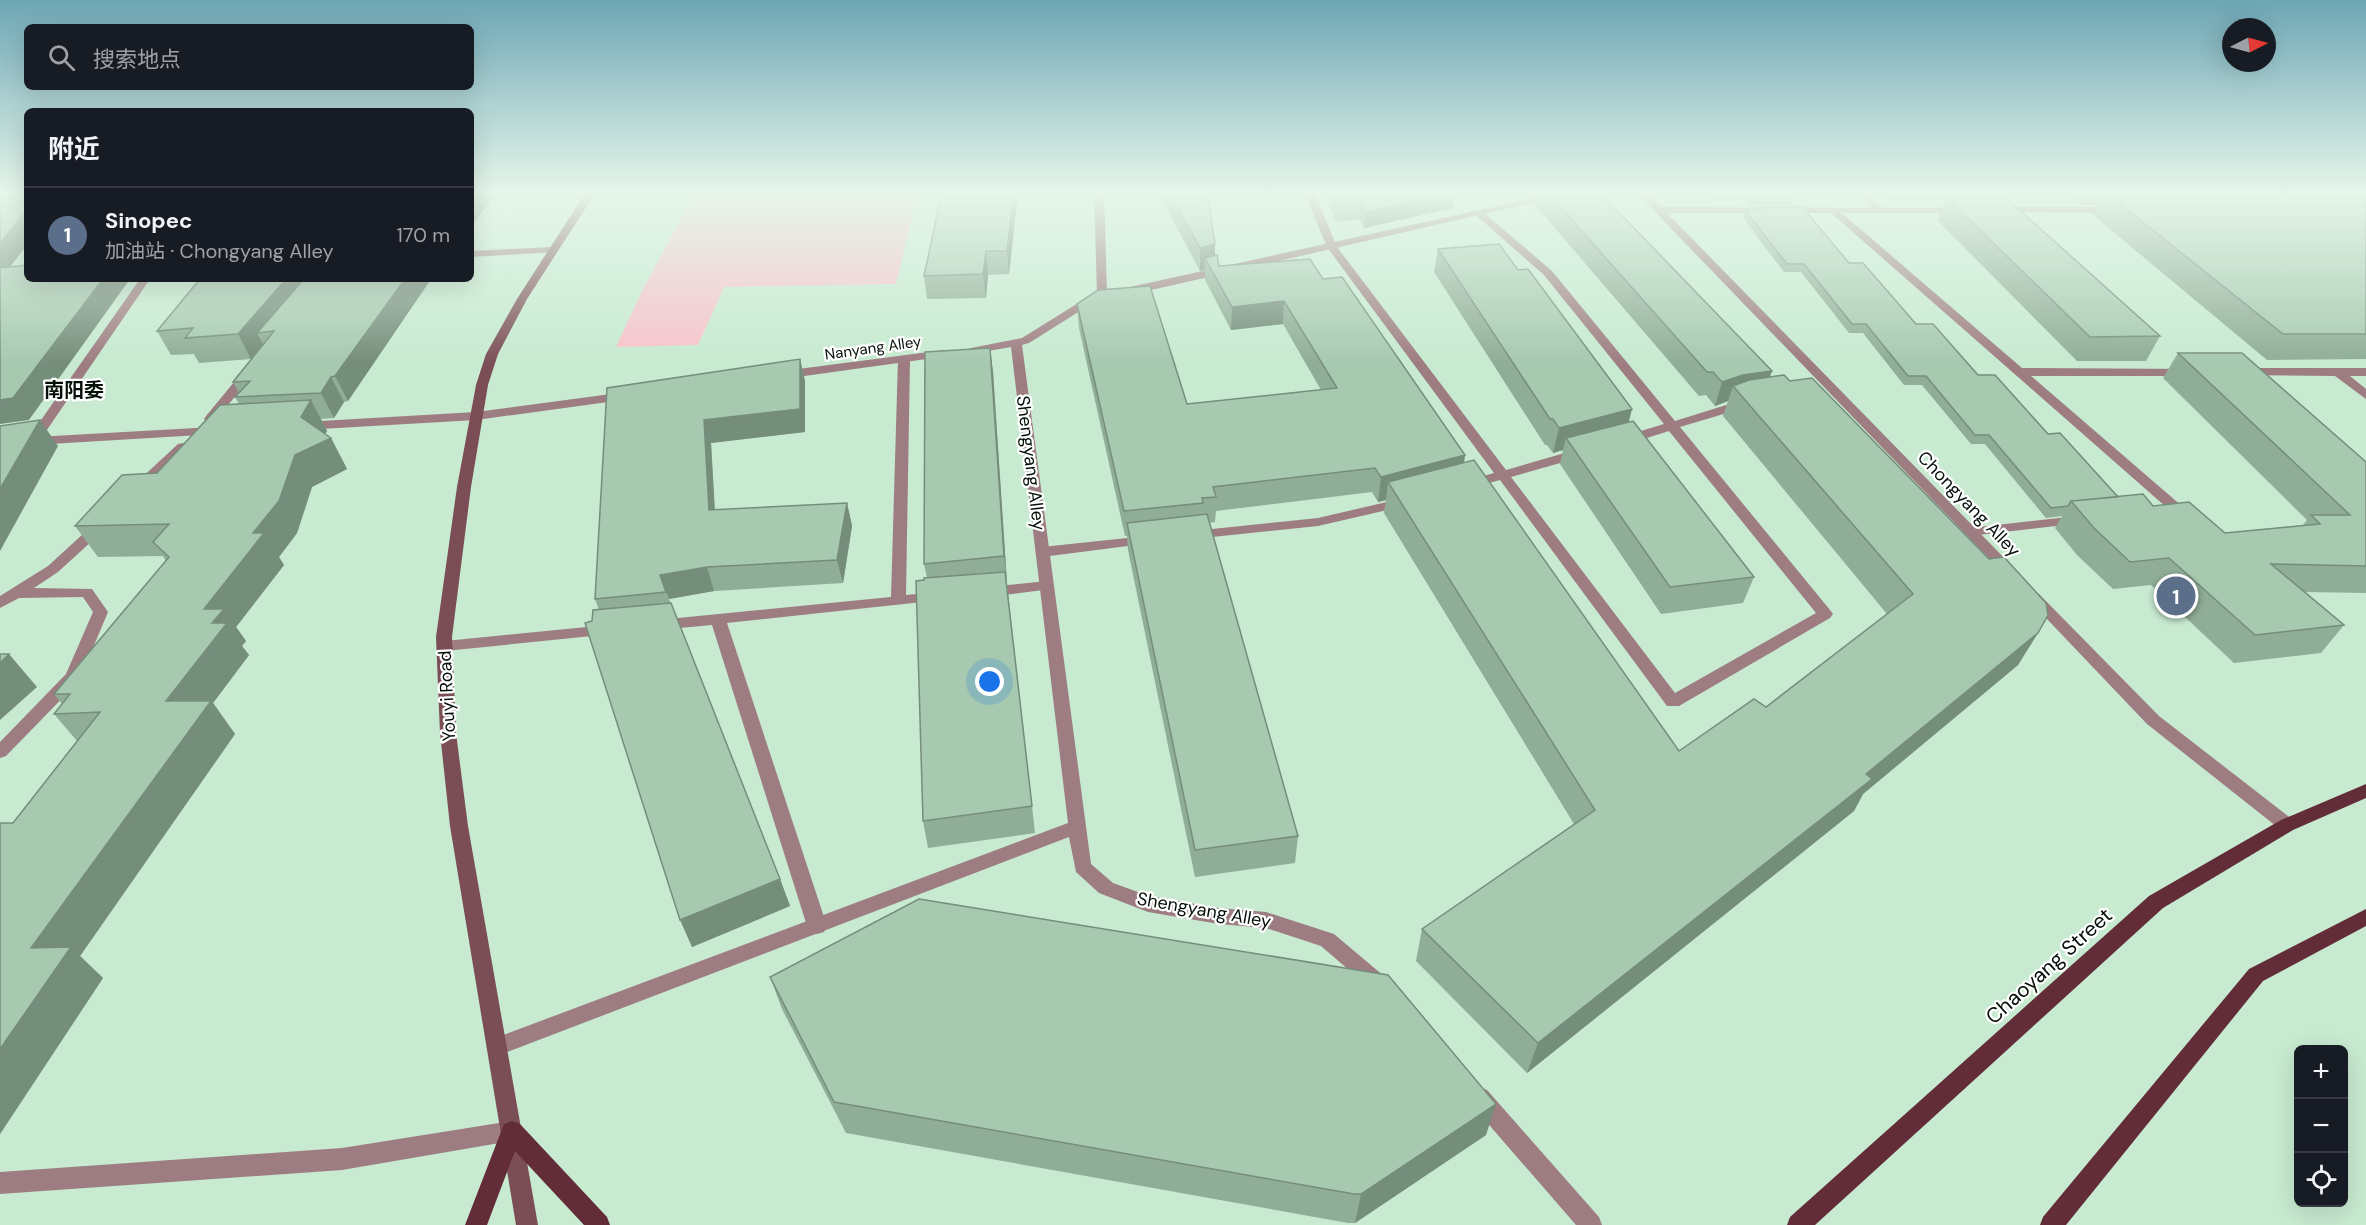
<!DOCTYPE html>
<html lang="zh">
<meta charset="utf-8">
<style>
body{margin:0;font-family:"DM Sans","Noto Sans SC",sans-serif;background:#242831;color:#f1f3f6}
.controls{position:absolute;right:18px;bottom:18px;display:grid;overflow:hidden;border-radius:9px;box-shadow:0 6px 24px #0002}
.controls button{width:54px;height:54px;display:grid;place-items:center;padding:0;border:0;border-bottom:2px solid #363941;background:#171b24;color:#f1f3f6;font:30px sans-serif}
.compass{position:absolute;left:2222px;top:18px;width:54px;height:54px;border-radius:50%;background:#171b24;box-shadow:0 6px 24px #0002;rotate:84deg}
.you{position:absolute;left:990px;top:682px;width:21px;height:21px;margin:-15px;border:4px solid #fff;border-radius:50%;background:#1a73e8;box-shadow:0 0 0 9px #1a73e833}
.badge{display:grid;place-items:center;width:39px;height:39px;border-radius:50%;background:#c0325c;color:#fff;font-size:20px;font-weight:700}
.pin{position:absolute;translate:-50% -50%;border:3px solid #fff;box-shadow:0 2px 6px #0006}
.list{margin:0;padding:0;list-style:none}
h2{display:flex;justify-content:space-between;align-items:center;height:78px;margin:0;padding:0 24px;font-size:26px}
h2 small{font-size:20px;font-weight:400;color:#9ea1a6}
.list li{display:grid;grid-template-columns:39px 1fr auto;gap:18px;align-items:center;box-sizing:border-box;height:96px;padding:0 24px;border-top:2px solid #363941}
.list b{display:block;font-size:22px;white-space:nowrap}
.list p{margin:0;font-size:20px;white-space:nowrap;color:#9ea1a6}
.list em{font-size:20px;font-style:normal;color:#9ea1a6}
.icon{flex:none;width:33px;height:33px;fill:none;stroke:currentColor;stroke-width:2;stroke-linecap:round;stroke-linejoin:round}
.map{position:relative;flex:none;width:2366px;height:1225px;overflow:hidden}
.search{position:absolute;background:#171b24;box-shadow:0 6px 24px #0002;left:24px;top:24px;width:450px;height:66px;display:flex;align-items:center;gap:15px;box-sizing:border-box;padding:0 21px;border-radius:9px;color:#9ea1a6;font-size:22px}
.panel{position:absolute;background:#171b24;box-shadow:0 6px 24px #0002;left:24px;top:108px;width:450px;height:174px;border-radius:9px}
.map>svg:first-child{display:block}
.green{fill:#f8c2cb}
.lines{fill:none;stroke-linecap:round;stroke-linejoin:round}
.lane{fill:#9e7d82;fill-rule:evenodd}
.street{fill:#9e7d82;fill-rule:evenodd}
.secondary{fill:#7b4e56;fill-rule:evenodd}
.primary{fill:#622d38;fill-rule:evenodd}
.wall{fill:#90ad97}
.shaded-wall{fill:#758d7b}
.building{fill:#a7c9b0;stroke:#758d7b;stroke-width:1.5}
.labels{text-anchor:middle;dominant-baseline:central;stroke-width:4.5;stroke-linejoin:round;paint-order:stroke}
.far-street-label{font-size:15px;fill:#040f07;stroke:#fff}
.street-label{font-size:18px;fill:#040f07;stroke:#fff}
.neighbourhood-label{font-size:20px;font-weight:bold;fill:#040f07;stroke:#fff}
.near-street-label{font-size:21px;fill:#040f07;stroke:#fff}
</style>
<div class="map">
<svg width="2366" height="1225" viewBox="0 0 2366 1225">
<rect width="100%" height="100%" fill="#c7ead0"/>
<!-- green -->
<path class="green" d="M 695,192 L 918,192 L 896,284 L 724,287 L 698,345 L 616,347 L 642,291 Z"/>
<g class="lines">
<!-- lane -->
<path class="lane" d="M 1304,192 L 1314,192 L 1337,247 L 1506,470 L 1575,450 L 1585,450 L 1586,453 L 1585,456 L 1511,477 L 1675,693 L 1816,613 L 1669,431 L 1631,443 L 1621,443 L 1620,440 L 1621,437 L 1664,424 L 1544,275 L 1477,216 L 1477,212 L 1483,212 L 1552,271 L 1675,421 L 1739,401 L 1747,401 L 1749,404 L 1747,407 L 1680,427 L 1830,610 L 1833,614 L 1830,618 L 1679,706 L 1667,706 L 1500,480 L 1467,489 L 1462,488 L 1460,485 L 1462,482 L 1494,473 L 1327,247 Z
M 1857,192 L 1868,192 L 1882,208 L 1882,212 L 1876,212 Z
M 1830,208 L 1836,208 L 2022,368 L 2190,369 L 2190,375 L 2186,376 L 2031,376 L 2183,507 L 2185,510 L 2183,513 L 2162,514 L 2160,511 L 2166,507 L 1830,212 Z
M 552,247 L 556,248 L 556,252 L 471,257 L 471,251 Z
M 140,279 L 150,279 L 38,443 L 28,443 L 27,440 Z
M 904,355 L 910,359 L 906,595 L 936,592 L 943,597 L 941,600 L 727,623 L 827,926 L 824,932 L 817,934 L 810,932 L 807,926 L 712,625 L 658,630 L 650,625 L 658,620 L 891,597 L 898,359 Z
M 2243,368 L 2366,368 L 2366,376 L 2350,376 L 2366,389 L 2366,399 L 2335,376 L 2239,375 L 2239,369 Z
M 248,369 L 252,370 L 252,376 L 214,422 L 206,422 L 204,419 L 206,416 L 244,370 Z
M 183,443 L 189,447 L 188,450 L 146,489 L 136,489 L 134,486 L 136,483 L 178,444 Z
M 1404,498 L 1409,499 L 1411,502 L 1409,505 L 1318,526 L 1193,539 L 1186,535 L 1193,531 L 1318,518 Z
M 2077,516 L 2084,520 L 2082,523 L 1970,536 L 1963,532 L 1970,528 Z
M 100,522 L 105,523 L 107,526 L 105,529 L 58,572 L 34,588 L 92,589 L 108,612 L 79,681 L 6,756 L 0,758 L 0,742 L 66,674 L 93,612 L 83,597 L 19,598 L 0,608 L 0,596 L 48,566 L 95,523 Z
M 1146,536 L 1151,537 L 1153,540 L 1151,543 L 1042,557 L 1035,552 L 1042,547 Z
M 1046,581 L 1051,583 L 1053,586 L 1051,589 L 989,597 L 982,592 L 989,587 Z
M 607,625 L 615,630 L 612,634 L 445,651 L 440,650 L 437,646 L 440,642 L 445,641 Z
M 512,1121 L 520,1124 L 523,1131 L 520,1138 L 512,1141 L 342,1170 L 0,1194 L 0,1172 L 342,1148 Z"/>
<!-- street -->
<path class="street" d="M 1094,192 L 1104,192 L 1107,293 L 1100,296 L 1099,299 L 1029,343 L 1022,345 L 1091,864 L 1113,883 L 1149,896 L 1219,908 L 1266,912 L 1334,934 L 1385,977 L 1388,983 L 1385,989 L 1378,992 L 1371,989 L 1321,946 L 1266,928 L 1219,924 L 1148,912 L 1099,893 L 1076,872 L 1069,837 L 497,1056 L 490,1054 L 487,1047 L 490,1040 L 1068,823 L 1011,347 L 971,354 L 965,351 L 971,348 L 1022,338 L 1091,295 L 1097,294 Z
M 1561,192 L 1580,192 L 1156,289 L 1130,293 L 1125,290 L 1130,287 Z
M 1636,192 L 1647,192 L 1661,207 L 1964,208 L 1964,212 L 1961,213 L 1667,213 L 2016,570 L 2018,573 L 2016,576 L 2006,576 Z
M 2000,207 L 2114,207 L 2119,210 L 2114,213 L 1997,212 L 1997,208 Z
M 944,350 L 948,352 L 948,356 L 783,379 L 777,375 L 783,371 Z
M 626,392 L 630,393 L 630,399 L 476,420 L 303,430 L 297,426 L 303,422 L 476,412 Z
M 213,427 L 217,428 L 219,431 L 217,434 L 0,447 L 0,439 Z
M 2034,592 L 2039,594 L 2159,716 L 2293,820 L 2296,825 L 2293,830 L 2287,832 L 2281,830 L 2147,724 L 2029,600 L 2027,597 Z
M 1479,1087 L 1487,1090 L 1599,1217 L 1602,1225 L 1576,1225 L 1471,1104 L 1468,1097 L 1471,1090 Z"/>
<!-- secondary -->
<path class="secondary" d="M 586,192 L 596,192 L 527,299 L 498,354 L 488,385 L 471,487 L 452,637 L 456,733 L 468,826 L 538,1225 L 516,1225 L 450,826 L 440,733 L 436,637 L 457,487 L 476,385 L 486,354 L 517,299 Z"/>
<!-- primary -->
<path class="primary" d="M 2366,784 L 2366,798 L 2293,830 L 2163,908 L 1815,1225 L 1787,1225 L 1790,1217 L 2149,896 L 2281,820 Z
M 2366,909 L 2366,926 L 2263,981 L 2066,1225 L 2040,1225 L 2043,1217 L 2249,969 Z
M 512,1121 L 520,1124 L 607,1217 L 610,1225 L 584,1225 L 515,1151 L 487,1225 L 465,1225 L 504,1124 Z"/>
</g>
<!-- wall -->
<path class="wall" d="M 942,192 L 1018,192 L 1009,274 L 988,275 L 986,298 L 927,299 L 924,276 Z
M 1158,192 L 1207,192 L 1215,256 L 1219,266 L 1323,279 L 1465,455 L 1464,463 L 1679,751 L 1766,707 L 1887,614 L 1723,416 L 1728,401 L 1715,406 L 1706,395 L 1699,396 L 1535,205 L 1537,195 L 1528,197 L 1524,192 L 1604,192 L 1607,200 L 1770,377 L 1790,381 L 1989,559 L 2048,615 L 2018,665 L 1863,794 L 1854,811 L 1527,1073 L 1416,961 L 1422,929 L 1574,824 L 1384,513 L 1386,500 L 1378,502 L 1372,492 L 1216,511 L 1215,522 L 1209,523 L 1298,836 L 1295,863 L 1195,877 L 1128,550 L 1127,536 L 1125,536 L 1079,328 L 1077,304 L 1187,404 L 1321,390 L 1283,324 L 1231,330 L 1205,280 L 1205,270 L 1200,271 Z
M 1324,192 L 1455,192 L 1453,208 L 1364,228 L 1360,220 L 1335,221 Z
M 1704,192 L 1795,192 L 1791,205 L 1748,205 L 1745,200 L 1710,200 Z
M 1878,192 L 1946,192 L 1943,200 L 1886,200 Z
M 2066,192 L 2366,192 L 2366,359 L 2267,360 L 2093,215 L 2098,205 L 2080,205 Z
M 1946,197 L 2160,336 L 2146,361 L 2077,361 L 1937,220 Z
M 1759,207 L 1849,263 L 1916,324 L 2048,434 L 2118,497 L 2153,506 L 2225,533 L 2303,525 L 2307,520 L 2163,378 L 2178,353 L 2366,462 L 2366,593 L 2304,592 L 2344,625 L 2321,653 L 2234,663 L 2151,585 L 2113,589 L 2077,555 L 2055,528 L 2062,516 L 2046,518 L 1985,444 L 1971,444 L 1922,385 L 1904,385 L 1863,333 L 1849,333 L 1801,272 L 1784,272 L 1743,218 L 1745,210 L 1758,210 Z
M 1438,249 L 1518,270 L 1632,409 L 1629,422 L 1754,577 L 1743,603 L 1661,614 L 1560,464 L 1563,450 L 1553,453 L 1547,445 L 1545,445 L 1434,272 Z
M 200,279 L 431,279 L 348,401 L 344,402 L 334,418 L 321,419 L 327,431 L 325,434 L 331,438 L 347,469 L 312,487 L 297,533 L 279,557 L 284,565 L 236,627 L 246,641 L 242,646 L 249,655 L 213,703 L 235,734 L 80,956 L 103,978 L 0,1134 L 0,823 L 13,823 L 77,741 L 54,714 L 62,704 L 54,694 L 166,561 L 163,556 L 98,557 L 75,526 L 157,473 L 239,404 L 235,397 L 239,393 L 233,382 L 264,344 L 251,359 L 199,363 L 194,354 L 171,355 L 157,331 Z
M 990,348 L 993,372 L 1007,583 L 1035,833 L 928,848 L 923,821 L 924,580 L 927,578 L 924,564 Z
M 800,359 L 805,381 L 805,432 L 711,443 L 715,510 L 847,503 L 852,526 L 843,583 L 714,591 L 669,599 L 780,879 L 790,906 L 692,947 L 592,621 L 599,610 L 595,599 L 607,388 Z
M 770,977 L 1486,1135 L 1355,1223 L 1348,1223 L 846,1133 L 782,1009 Z"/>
<!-- shaded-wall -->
<path class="shaded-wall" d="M 498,192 L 471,226 L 471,193 Z
M 1014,192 L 1018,192 L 1009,274 L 1007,251 Z
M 1455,192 L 1453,208 L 1364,228 L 1366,212 Z
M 1529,192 L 1537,192 L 1537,195 L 1528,197 Z
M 27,210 L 27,245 L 0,280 L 0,243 Z
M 1215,244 L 1215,267 L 1205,258 L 1205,270 L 1200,271 L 1200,248 Z
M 986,251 L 988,275 L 986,298 L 983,274 Z
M 103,279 L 130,279 L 29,420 L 0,424 L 0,400 Z
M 286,279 L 318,279 L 257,333 L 263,344 L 251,359 L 238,334 Z
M 405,279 L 431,279 L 348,401 L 335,376 Z
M 1284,301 L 1283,324 L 1231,330 L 1232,307 Z
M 990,348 L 993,372 L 1007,583 L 1004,556 Z
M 800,359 L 805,381 L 805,432 L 711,443 L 716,534 L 709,510 L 704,420 Z
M 1772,371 L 1764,394 L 1733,386 L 1728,401 L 1715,406 L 1722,382 L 1743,375 Z
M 331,377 L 344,402 L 334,418 L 321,393 Z
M 311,400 L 327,431 L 320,443 L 331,438 L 347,469 L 312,487 L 297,533 L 279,557 L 284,565 L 236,627 L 246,641 L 242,646 L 249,655 L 213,703 L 235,734 L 80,956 L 103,978 L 0,1134 L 0,1049 L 31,948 L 166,701 L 204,609 L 253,533 L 301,417 Z
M 1632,409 L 1625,434 L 1566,438 L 1563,450 L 1553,453 L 1559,428 Z
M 40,420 L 58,446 L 0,551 L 0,489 Z
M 1465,455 L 1461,480 L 1388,482 L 1386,500 L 1378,502 L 1381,477 Z
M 847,503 L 852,526 L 843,583 L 837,560 Z
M 707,567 L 714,591 L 669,599 L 660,575 Z
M 2038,633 L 2018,665 L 1863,794 L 1854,811 L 1527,1073 L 1538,1043 Z
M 9,654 L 37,687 L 0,720 L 0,663 Z
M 780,879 L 790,906 L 692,947 L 680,920 Z
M 1496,1104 L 1486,1135 L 1355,1223 L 1361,1194 Z"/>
<!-- building -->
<path class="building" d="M 0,192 L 27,192 L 27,210 L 0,243 Z
M 942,192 L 1014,192 L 1007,251 L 986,251 L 983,274 L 924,276 Z
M 1169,192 L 1207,192 L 1215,244 L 1200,248 Z
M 1331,192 L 1454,192 L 1366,212 L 1361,204 L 1336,205 Z
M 1547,192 L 1604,192 L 1607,200 L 1772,371 L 1743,375 L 1722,382 L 1713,372 L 1707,372 Z
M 2105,192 L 2366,192 L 2366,334 L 2283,334 Z
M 1946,197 L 2005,197 L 2160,336 L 2090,337 Z
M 1759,207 L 1802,207 L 1849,263 L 1863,263 L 1916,324 L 1933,324 L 1978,375 L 1995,375 L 2048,434 L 2060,433 L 2118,497 L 2071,501 L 2068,506 L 2051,508 L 1989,435 L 1975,435 L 1926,376 L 1908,376 L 1866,324 L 1852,324 L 1804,264 L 1787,264 L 1745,210 L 1761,210 Z
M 1499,244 L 1518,270 L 1528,269 L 1632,409 L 1559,428 L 1553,419 L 1550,419 L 1438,249 Z
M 1217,255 L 1219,266 L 1310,259 L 1323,279 L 1342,277 L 1465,455 L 1381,477 L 1375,468 L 1213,487 L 1216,497 L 1202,498 L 1203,503 L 1124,511 L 1077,304 L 1098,290 L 1150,286 L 1187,404 L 1337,388 L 1284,301 L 1232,307 L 1205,258 Z
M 27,265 L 27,279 L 103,279 L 13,398 L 0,400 L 0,268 Z
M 200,279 L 286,279 L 238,334 L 185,338 L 193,328 L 157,331 Z
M 304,279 L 405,279 L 335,376 L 331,377 L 321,393 L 235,397 L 250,381 L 233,382 L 274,331 L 257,333 Z
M 990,348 L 1004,556 L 924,564 L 925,352 Z
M 2178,353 L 2242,353 L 2366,462 L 2366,566 L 2271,564 L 2344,625 L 2255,635 L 2169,558 L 2130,562 L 2094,528 L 2071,501 L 2143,494 L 2153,506 L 2189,502 L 2225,533 L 2320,524 L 2311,515 L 2350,515 Z
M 800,359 L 800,409 L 704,420 L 709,510 L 847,503 L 837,560 L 707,567 L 660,575 L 666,592 L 595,599 L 607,388 Z
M 1784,375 L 1790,381 L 1812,378 L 1989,559 L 2004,557 L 2046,603 L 2048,615 L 2038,633 L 1866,774 L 1872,779 L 1538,1043 L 1422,929 L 1595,810 L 1388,482 L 1474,460 L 1679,751 L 1754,699 L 1766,707 L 1913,594 L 1733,386 L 1749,380 Z
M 311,400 L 301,417 L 331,438 L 295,455 L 279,501 L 253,533 L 264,533 L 204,609 L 224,609 L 212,623 L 227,623 L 166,701 L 211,701 L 31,948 L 71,947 L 0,1049 L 0,823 L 13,823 L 100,712 L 54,714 L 70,694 L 54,694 L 169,557 L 153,542 L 169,524 L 75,526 L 122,475 L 157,473 L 220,405 Z
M 40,420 L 0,489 L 0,426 Z
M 1633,421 L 1754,577 L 1670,587 L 1566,438 Z
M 1207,514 L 1298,836 L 1195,850 L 1127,523 Z
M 1005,572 L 1032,806 L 923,821 L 916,581 L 924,580 L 924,578 Z
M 671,603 L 780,879 L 680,920 L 585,623 L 592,621 L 593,610 Z
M 0,654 L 9,654 L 0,663 Z
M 919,899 L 1388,975 L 1496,1104 L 1361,1194 L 1354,1194 L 834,1102 L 770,977 Z"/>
<!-- sky -->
<linearGradient id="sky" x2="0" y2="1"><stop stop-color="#6da6b5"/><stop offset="0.53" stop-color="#e6f6ea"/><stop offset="1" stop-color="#e6f6ea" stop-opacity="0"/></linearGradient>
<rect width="2366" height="364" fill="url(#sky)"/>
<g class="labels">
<!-- far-street labels -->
<g class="far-street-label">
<text transform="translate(873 348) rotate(-8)">Nanyang Alley</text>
</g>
<!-- street labels -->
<g class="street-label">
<text transform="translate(1031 463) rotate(83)">Shengyang Alley</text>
<text transform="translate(1969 504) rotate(46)">Chongyang Alley</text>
<text transform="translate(447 696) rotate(-93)">Youyi Road</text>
<text transform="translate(1204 910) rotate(10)">Shengyang Alley</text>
</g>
<!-- neighbourhood labels -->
<g class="neighbourhood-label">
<text x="74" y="390">南阳委</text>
</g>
<!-- near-street labels -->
<g class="near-street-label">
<text transform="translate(2049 966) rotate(-42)">Chaoyang Street</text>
</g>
</g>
</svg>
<div class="controls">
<button>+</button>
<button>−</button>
<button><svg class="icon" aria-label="locate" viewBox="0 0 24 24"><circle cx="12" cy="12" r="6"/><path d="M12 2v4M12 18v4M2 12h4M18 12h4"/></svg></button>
</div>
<svg class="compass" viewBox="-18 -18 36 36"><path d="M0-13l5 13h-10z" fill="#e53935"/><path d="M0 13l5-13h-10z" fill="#9ea1a6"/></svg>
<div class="you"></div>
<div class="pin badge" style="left:2176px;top:596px;background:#5c6f8a">1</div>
<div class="search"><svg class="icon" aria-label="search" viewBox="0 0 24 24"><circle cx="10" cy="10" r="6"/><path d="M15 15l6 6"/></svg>搜索地点</div>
<section class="panel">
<h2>附近<small></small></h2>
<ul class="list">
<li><span class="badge" style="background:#5c6f8a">1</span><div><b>Sinopec</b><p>加油站 · Chongyang Alley</p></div><em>170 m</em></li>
</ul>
</section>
</div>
